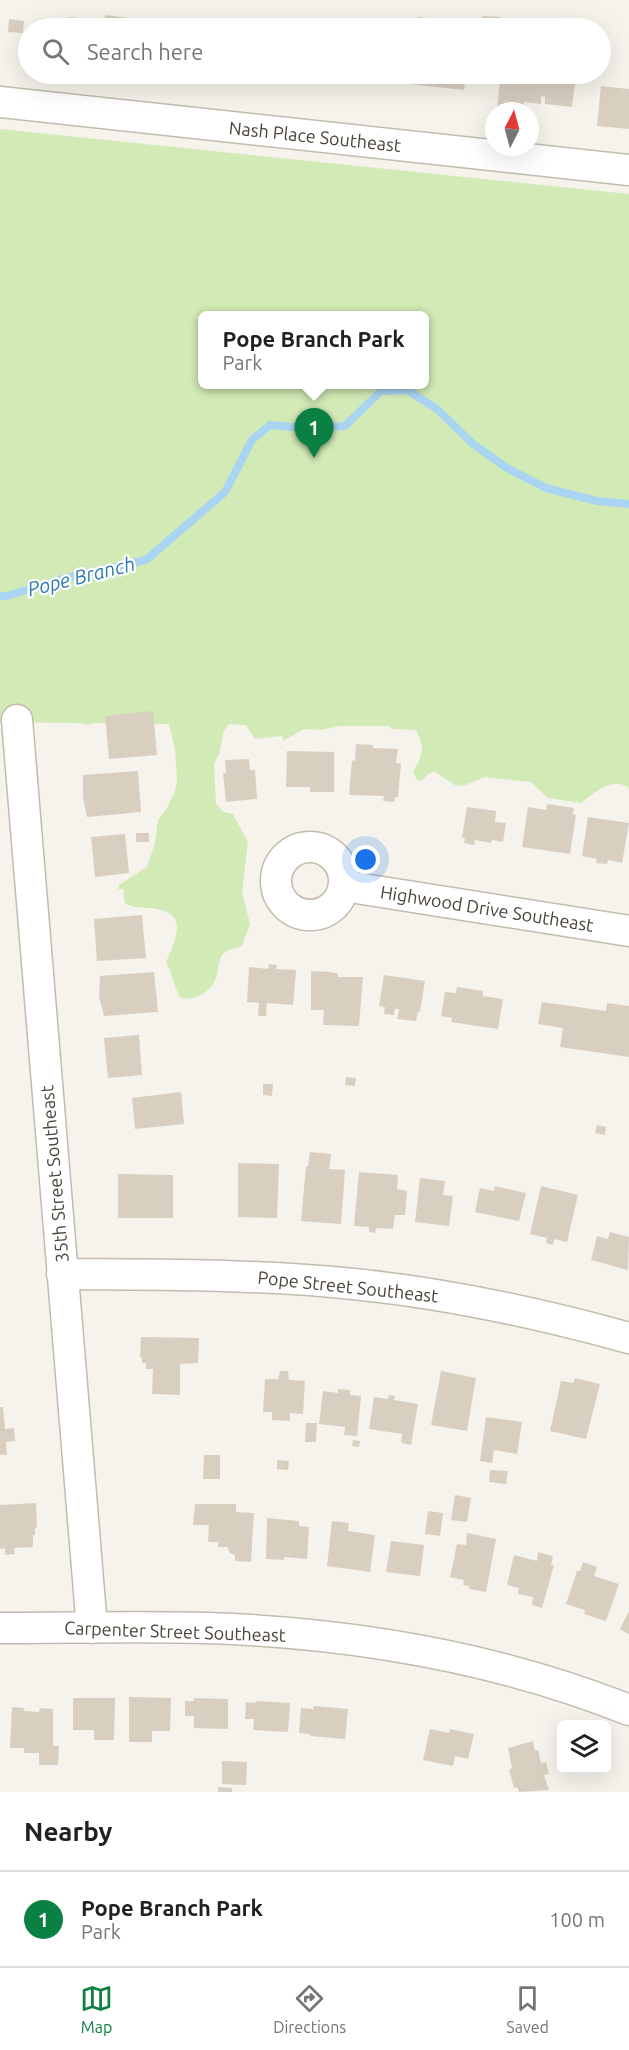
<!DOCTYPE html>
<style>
body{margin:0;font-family:Ubuntu,sans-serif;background:#f6f6f6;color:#202124}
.controls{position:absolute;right:18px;bottom:18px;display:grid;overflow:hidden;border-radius:9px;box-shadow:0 6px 24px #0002}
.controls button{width:54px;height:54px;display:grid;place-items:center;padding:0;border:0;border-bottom:2px solid #e0e0e0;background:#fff;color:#202124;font:30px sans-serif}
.compass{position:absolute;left:485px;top:102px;width:54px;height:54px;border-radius:50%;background:#fff;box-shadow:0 6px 24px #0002;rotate:6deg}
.you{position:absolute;left:366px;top:860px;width:21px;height:21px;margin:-15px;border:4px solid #fff;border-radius:50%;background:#1a73e8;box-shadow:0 0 0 9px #1a73e833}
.badge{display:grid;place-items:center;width:39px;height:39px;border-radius:50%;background:#0b8043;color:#fff;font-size:20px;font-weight:700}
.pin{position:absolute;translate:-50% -50px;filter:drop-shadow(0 2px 3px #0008)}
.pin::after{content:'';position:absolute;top:32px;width:21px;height:18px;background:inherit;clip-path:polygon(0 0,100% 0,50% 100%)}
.popup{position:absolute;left:198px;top:311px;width:231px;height:78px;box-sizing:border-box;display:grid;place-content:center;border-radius:9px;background:#fff;filter:drop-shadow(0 2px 4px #0005);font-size:20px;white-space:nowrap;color:#757577}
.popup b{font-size:22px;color:#202124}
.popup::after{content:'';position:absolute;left:50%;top:100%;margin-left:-12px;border:12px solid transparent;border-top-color:#fff}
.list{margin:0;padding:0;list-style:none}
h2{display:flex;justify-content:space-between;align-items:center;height:78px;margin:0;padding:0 24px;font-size:26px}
h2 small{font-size:20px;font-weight:400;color:#757577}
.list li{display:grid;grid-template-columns:39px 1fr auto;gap:18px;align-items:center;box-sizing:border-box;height:96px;padding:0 24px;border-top:2px solid #e0e0e0}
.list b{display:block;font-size:22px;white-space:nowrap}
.list p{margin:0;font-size:20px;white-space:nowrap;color:#757577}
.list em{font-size:20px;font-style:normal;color:#757577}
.icon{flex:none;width:33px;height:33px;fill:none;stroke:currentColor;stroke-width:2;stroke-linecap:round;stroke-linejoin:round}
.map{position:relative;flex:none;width:629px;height:1792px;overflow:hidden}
.search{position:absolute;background:#fff;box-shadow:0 6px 24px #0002;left:18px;right:18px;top:18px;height:66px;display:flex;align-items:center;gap:15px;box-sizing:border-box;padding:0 21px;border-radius:33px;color:#757577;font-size:22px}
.sheet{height:174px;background:#fff}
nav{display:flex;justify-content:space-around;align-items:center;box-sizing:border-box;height:84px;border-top:2px solid #e0e0e0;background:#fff;font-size:16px;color:#757577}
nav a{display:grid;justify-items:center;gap:3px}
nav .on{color:#0b8043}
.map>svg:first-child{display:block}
.green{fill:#d2eab5;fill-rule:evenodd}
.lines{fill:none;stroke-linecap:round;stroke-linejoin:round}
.stream{stroke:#a9d4f2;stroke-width:8}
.building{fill:#d8cfc1}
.minor-casing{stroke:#c2bbae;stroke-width:33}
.minor{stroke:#fff;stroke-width:30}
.labels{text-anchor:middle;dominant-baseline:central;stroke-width:4.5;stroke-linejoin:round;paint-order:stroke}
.street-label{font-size:18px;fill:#4b4439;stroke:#fff}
.water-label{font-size:20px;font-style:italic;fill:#2e7ab2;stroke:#fff}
</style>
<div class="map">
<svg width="629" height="1792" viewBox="0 0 629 1792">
<rect width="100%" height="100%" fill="#f6f3ec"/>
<!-- green -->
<path class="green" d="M 0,129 L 629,194 L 629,788 C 612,776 595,793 581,803 L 548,798 L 531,782 L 485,777 L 463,786 L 455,785 L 435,772 L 429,773 L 421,781 L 417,780 L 413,771 C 424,754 425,748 416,730 L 392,729 L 389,726 L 338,726 L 321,730 L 304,729 L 283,741 L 282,736 L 255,739 L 246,725 L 229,724 L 223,733 L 220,752 L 214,764 L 216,803 L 223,812 L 233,814 L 248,842 L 242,892 L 250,924 L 242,946 C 236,948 228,949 224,953 C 218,959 219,967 217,975 C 212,991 198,1001 181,998 C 173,987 173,974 166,962 C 178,934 189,911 148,908 C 140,907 132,908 125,903 L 123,889 L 118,889 L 119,885 L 147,867 L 155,843 L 158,820 L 166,810 L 175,791 L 177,780 L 175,749 L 169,724 L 94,723 L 86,725 L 80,723 L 0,722 ZM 203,316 L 425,316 L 425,384 L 203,384 Z"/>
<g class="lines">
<!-- stream -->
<path class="stream" d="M 0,596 L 7,596 L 66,578 L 146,560 L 225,492 L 252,440 L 270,425 L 305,428 L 345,426 L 381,391 L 407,390 L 437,409 L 473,444 L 507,468 L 546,488 L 597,501 L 629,504"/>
</g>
<!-- building -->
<path class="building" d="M 105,15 L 146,20 L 145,28 L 104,28 Z
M 482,16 L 500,17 L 499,27 L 481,25 Z
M 69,17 L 87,19 L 86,28 L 68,28 Z
M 418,17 L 440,19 L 439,28 L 417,28 Z
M 9,19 L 24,21 L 23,33 L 8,32 Z
M 561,20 L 572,22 L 572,28 L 560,28 Z
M 221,23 L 272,27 L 271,28 L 221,28 Z
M 318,74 L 379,74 L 378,80 L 318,75 Z
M 410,74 L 466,74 L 464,90 L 409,84 Z
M 501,74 L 526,77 L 526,74 L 576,74 L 572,107 L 545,104 L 545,97 L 541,96 L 541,104 L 524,102 L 523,110 L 497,108 Z
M 601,86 L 629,89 L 629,129 L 597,126 Z
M 153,711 L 157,755 L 109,759 L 105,716 Z
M 356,744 L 373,745 L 373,748 L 398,749 L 396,763 L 401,764 L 398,797 L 395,797 L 394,802 L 383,801 L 384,796 L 349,795 L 352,760 L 355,761 Z
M 287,751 L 334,752 L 334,792 L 310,792 L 310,787 L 286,787 Z
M 249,759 L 250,770 L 255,770 L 257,799 L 226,802 L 223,773 L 226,773 L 225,760 Z
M 138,771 L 141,812 L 87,817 L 83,797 L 83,775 Z
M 547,804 L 574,808 L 573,814 L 576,815 L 570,854 L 522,847 L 528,807 L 546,810 Z
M 467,807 L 496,811 L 495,822 L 506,823 L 503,842 L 492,840 L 491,843 L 475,840 L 474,845 L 464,843 L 465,838 L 462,838 Z
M 588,817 L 629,823 L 622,863 L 608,860 L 607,864 L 596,863 L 597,859 L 582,856 Z
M 136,833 L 149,833 L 149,842 L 136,842 Z
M 125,834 L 129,873 L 95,877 L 91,837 Z
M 142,915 L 146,958 L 97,961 L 94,919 Z
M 269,964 L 277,965 L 276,969 L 296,970 L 293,1005 L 267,1003 L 266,1016 L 258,1016 L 259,1003 L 247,1002 L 249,967 L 268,969 Z
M 311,971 L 331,972 L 338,974 L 338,977 L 363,977 L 359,1026 L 323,1025 L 324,1010 L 311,1010 Z
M 154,972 L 158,1012 L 104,1016 L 99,997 L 100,976 Z
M 384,975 L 425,981 L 420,1012 L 418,1012 L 416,1021 L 397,1019 L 399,1009 L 395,1009 L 394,1015 L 384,1014 L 385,1007 L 379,1006 Z
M 457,987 L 483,991 L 483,996 L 503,999 L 498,1029 L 451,1022 L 452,1018 L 441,1016 L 445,992 L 456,993 Z
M 542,1002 L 606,1011 L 607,1003 L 629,1006 L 629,1057 L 560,1047 L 563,1028 L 538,1024 Z
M 139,1035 L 142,1075 L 108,1078 L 104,1038 Z
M 346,1077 L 356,1078 L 355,1086 L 345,1085 Z
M 263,1084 L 273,1084 L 272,1096 L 263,1095 Z
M 181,1092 L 184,1124 L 135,1129 L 132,1098 Z
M 597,1125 L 606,1127 L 605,1135 L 595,1133 Z
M 310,1152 L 331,1154 L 329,1169 L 345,1170 L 341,1224 L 301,1221 L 306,1167 L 308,1166 Z
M 238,1163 L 279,1164 L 277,1218 L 238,1217 Z
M 359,1172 L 398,1175 L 397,1189 L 407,1191 L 405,1215 L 395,1215 L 393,1229 L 376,1228 L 375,1233 L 369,1232 L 369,1227 L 354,1226 Z
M 118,1174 L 173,1175 L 173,1218 L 118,1218 Z
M 420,1178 L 445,1181 L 443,1195 L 453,1196 L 449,1226 L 415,1222 Z
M 495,1186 L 526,1193 L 519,1221 L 475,1212 L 480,1188 L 494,1191 Z
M 541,1186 L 578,1195 L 567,1242 L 554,1239 L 553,1245 L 546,1243 L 547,1238 L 530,1234 Z
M 610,1232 L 629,1237 L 628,1270 L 591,1260 L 597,1236 L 608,1239 Z
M 141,1337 L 199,1338 L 198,1363 L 180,1364 L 180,1395 L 152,1394 L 153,1369 L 146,1369 L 146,1363 L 142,1363 L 142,1357 L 140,1357 Z
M 280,1371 L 288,1371 L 289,1380 L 305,1381 L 303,1414 L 290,1413 L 290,1421 L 272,1420 L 272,1412 L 263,1412 L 265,1379 L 278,1379 Z
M 441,1371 L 476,1378 L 467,1431 L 431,1425 Z
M 575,1378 L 600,1384 L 586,1439 L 550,1431 L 561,1381 L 573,1383 Z
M 338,1389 L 350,1390 L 350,1395 L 361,1396 L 357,1436 L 344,1435 L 345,1427 L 319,1424 L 323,1391 L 338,1393 Z
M 389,1395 L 395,1396 L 394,1400 L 418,1404 L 411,1445 L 401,1443 L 402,1434 L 369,1429 L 374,1397 L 388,1399 Z
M 0,1407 L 3,1407 L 5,1429 L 14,1428 L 15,1441 L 6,1442 L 7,1455 L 0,1455 Z
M 486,1417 L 522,1422 L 517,1454 L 494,1450 L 492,1463 L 480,1461 Z
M 306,1423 L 317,1423 L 316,1442 L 305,1442 Z
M 353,1440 L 360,1441 L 359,1447 L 352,1446 Z
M 204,1455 L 220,1455 L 220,1479 L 203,1479 Z
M 277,1460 L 289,1461 L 288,1470 L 277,1469 Z
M 490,1470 L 508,1471 L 506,1484 L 489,1482 Z
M 455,1495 L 471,1498 L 467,1522 L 451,1520 Z
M 36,1503 L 37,1528 L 35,1528 L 35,1535 L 33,1535 L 33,1547 L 14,1548 L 15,1554 L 5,1555 L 5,1548 L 0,1549 L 0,1505 Z
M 195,1504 L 236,1504 L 236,1512 L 254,1513 L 251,1562 L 235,1561 L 235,1555 L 230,1553 L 227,1547 L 218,1547 L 218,1542 L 208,1542 L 209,1525 L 193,1525 Z
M 428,1511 L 443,1513 L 440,1536 L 425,1534 Z
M 267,1518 L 299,1521 L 299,1526 L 309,1527 L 307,1559 L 284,1557 L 284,1560 L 266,1559 Z
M 332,1521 L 349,1523 L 348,1531 L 375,1535 L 370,1572 L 327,1566 Z
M 467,1533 L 496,1539 L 486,1592 L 469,1589 L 469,1586 L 463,1585 L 464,1580 L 450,1577 L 457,1544 L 466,1545 Z
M 391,1541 L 424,1545 L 420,1576 L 386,1572 Z
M 538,1552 L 553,1556 L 551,1565 L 554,1565 L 542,1608 L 532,1605 L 533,1597 L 518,1594 L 519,1588 L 507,1585 L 514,1555 L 537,1561 Z
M 583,1562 L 597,1567 L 594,1576 L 619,1584 L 606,1621 L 584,1614 L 585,1610 L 566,1604 L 577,1571 L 580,1571 Z
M 629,1611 L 629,1634 L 620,1629 Z
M 129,1697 L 171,1698 L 170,1731 L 152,1731 L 152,1742 L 129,1742 Z
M 73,1698 L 115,1698 L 114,1740 L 94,1740 L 94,1730 L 73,1730 Z
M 194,1698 L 228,1699 L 228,1729 L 194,1728 L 194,1716 L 185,1716 L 185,1701 L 194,1701 Z
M 256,1701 L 290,1703 L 288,1732 L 253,1730 L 254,1719 L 245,1719 L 246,1702 L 255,1703 Z
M 314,1706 L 348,1709 L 345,1739 L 310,1736 L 310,1734 L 299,1733 L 301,1708 L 313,1709 Z
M 12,1707 L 24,1708 L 24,1711 L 39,1712 L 40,1708 L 53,1709 L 53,1746 L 59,1746 L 58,1765 L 39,1765 L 39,1753 L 24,1753 L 24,1748 L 10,1748 Z
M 430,1729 L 449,1733 L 450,1729 L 474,1734 L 468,1759 L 455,1756 L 453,1766 L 423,1760 Z
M 533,1741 L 535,1751 L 538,1750 L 541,1763 L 546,1762 L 549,1774 L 544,1775 L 549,1790 L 519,1792 L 517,1787 L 514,1788 L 509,1770 L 512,1768 L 508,1748 Z
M 222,1761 L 247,1762 L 246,1785 L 222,1784 Z
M 218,1787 L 232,1788 L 232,1792 L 218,1792 Z"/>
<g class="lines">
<!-- minor casing -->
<g class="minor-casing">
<path id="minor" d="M 0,102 L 629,170
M 17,720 L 92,1628
M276 881a34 34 0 1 1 68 0a34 34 0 1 1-68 0Z
M 344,886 L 629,931
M 62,1274 C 160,1275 256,1274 353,1284 C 446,1293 538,1313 629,1338
M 0,1628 C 69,1628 139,1626 208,1628 C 351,1633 496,1657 629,1710"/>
</g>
<!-- minor -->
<use href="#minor" class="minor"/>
</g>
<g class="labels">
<!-- street labels -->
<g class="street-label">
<text transform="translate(315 136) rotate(6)">Nash Place Southeast</text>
<text transform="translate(487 908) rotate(9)">Highwood Drive Southeast</text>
<text transform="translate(54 1174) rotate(-95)">35th Street Southeast</text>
<text transform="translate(348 1286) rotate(6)">Pope Street Southeast</text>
<text transform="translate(175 1631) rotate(2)">Carpenter Street Southeast</text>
</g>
<!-- water labels -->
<g class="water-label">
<text transform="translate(81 576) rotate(-14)">Pope Branch</text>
</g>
</g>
</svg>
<div class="controls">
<button><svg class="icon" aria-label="layers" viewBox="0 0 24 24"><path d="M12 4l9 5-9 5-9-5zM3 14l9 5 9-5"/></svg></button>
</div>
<svg class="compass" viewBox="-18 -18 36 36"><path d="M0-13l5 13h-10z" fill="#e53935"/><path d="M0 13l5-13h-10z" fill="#757577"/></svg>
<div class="you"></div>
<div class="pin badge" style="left:314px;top:458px">1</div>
<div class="popup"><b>Pope Branch Park</b>Park</div>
<div class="search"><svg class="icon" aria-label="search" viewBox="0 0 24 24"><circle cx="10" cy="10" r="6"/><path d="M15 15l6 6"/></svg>Search here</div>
</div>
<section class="sheet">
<h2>Nearby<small></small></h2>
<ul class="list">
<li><span class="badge">1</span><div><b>Pope Branch Park</b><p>Park</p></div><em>100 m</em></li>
</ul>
</section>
<nav>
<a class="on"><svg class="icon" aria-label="map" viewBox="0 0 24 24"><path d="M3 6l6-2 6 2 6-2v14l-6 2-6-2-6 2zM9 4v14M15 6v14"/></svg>Map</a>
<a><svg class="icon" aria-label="directions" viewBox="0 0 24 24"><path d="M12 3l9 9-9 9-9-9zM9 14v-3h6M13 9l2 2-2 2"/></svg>Directions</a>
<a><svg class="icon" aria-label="saved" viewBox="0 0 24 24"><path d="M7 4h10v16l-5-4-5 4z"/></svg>Saved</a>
</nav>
